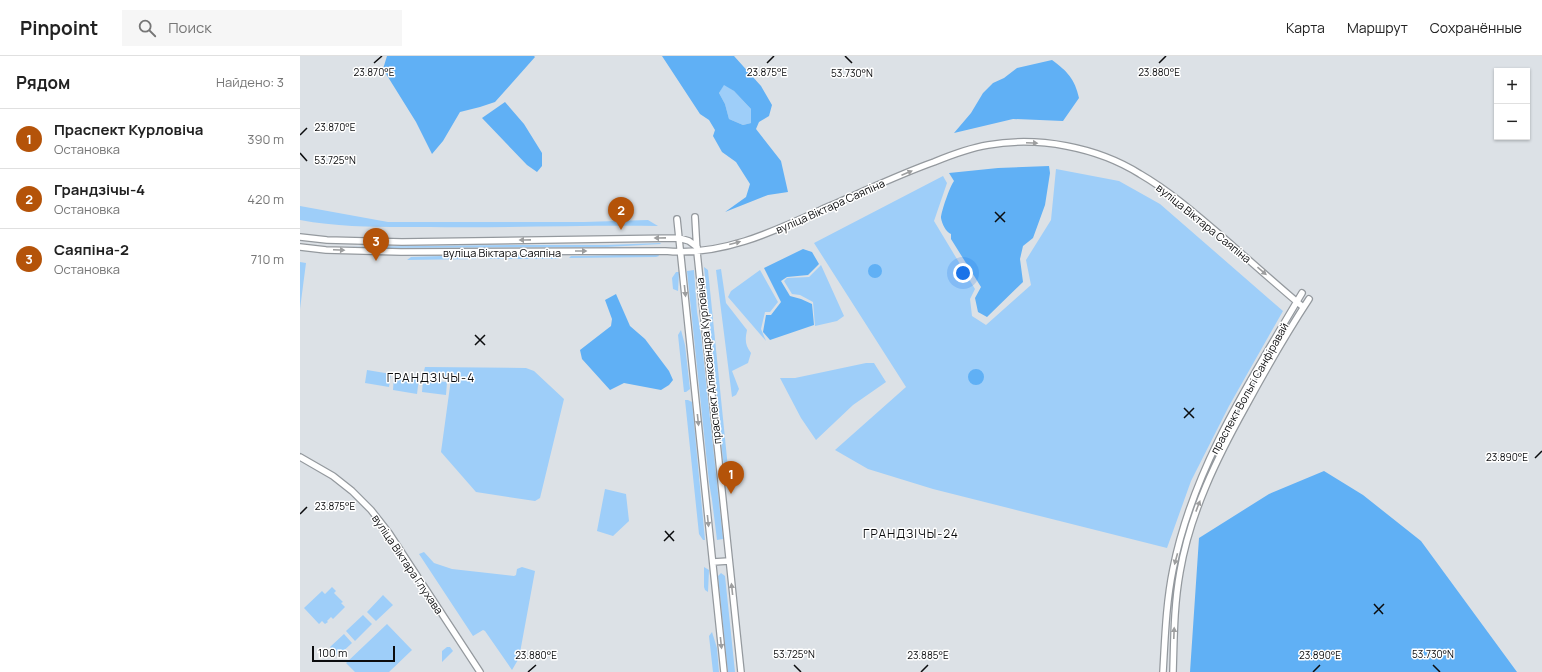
<!DOCTYPE html>
<html lang="ru">
<meta charset="utf-8">
<style>
body{margin:0;font-family:Manrope,sans-serif;background:#f6f6f6;color:#222}
.controls{position:absolute;right:12px;top:12px;display:grid;overflow:hidden;border-radius:0px;box-shadow:0 1px 3px #0004}
.controls button{width:36px;height:36px;display:grid;place-items:center;padding:0;border:0;border-bottom:1px solid #e0e0e0;background:#fff;color:#222;font:20px sans-serif}
.scale{position:absolute;left:12px;bottom:10px;width:83px;box-sizing:border-box;padding-left:4px;border:2px solid #0b0c0e;border-top:0;font-size:11px;line-height:14px;white-space:nowrap;color:#0b0c0e;-webkit-text-stroke:3px #fff;paint-order:stroke}
.you{position:absolute;left:663px;top:217px;width:14px;height:14px;margin:-10px;border:3px solid #fff;border-radius:50%;background:#1a73e8;box-shadow:0 0 0 6px #1a73e833}
.badge{display:grid;place-items:center;width:26px;height:26px;border-radius:50%;background:#b45309;color:#fff;font-size:13px;font-weight:700}
.pin{position:absolute;translate:-50% -33px;filter:drop-shadow(0 1px 2px #0008)}
.pin::after{content:'';position:absolute;top:21px;width:14px;height:12px;background:inherit;clip-path:polygon(0 0,100% 0,50% 100%)}
.list{margin:0;padding:0;list-style:none}
h2{display:flex;justify-content:space-between;align-items:center;height:52px;margin:0;padding:0 16px;font-size:17px}
h2 small{font-size:13px;font-weight:400;color:#767676}
.list li{display:grid;grid-template-columns:26px 1fr auto;gap:12px;align-items:center;box-sizing:border-box;height:60px;padding:0 16px;border-top:1px solid #e0e0e0}
.list b{display:block;font-size:15px;white-space:nowrap}
.list p{margin:0;font-size:13px;white-space:nowrap;color:#767676}
.list em{font-size:13px;font-style:normal;color:#767676}
.icon{flex:none;width:22px;height:22px;fill:none;stroke:currentColor;stroke-width:2;stroke-linecap:round;stroke-linejoin:round}
.map{position:relative;flex:none;width:1242px;height:616px;overflow:hidden}
header{display:flex;align-items:center;gap:24px;box-sizing:border-box;height:56px;padding:0 20px;background:#fff;border-bottom:1px solid #e0e0e0}
header strong{font-size:19px}
nav{display:flex;gap:22px;margin-inline-start:auto;font-size:14px}
.search{width:280px;height:36px;background:#f6f6f6;display:flex;align-items:center;gap:10px;box-sizing:border-box;padding:0 14px;border-radius:0px;color:#767676;font-size:15px}
main{display:flex}
aside{flex:1;background:#fff}
.map>svg:first-child{display:block}
.green{fill:#9ecef9}
.forest{fill:#60b0f5;fill-rule:evenodd}
.lines{fill:none;stroke-linecap:round;stroke-linejoin:round}
.street-casing{stroke:#94999e;stroke-width:8}
.street{stroke:#fff;stroke-width:5.5}
.oneway{fill:#9d9e9f}
.ticks{fill:none;stroke:#0b0c0e;stroke-width:1.5}
.labels{text-anchor:middle;dominant-baseline:central;stroke-width:3;stroke-linejoin:round;paint-order:stroke}
.street-label{font-size:11px;fill:#0b0c0e;stroke:#fff}
.neighbourhood-label{font-size:12px;letter-spacing:1px;fill:#0b0c0e;stroke:#fff}
.ticks-label{font-size:10px;text-anchor:middle;fill:#0b0c0e;stroke:#fff;stroke-width:3;stroke-linejoin:round;paint-order:stroke}
</style>
<header>
<strong>Pinpoint</strong>
<div class="search"><svg class="icon" aria-label="search" viewBox="0 0 24 24"><circle cx="10" cy="10" r="6"/><path d="M15 15l6 6"/></svg>Поиск</div>
<nav><a>Карта</a><a>Маршрут</a><a>Сохранённые</a></nav>
</header>
<main>
<aside>
<h2>Рядом<small>Найдено: 3</small></h2>
<ul class="list">
<li><span class="badge">1</span><div><b>Праспект Курловіча</b><p>Остановка</p></div><em>390 m</em></li>
<li><span class="badge">2</span><div><b>Грандзічы-4</b><p>Остановка</p></div><em>420 m</em></li>
<li><span class="badge">3</span><div><b>Саяпіна-2</b><p>Остановка</p></div><em>710 m</em></li>
</ul>
</aside>
<div class="map">
<svg width="1242" height="616" viewBox="0 0 1242 616">
<rect width="100%" height="100%" fill="#dce1e6"/>
<!-- green -->
<path class="green" d="M 424,28 L 434,35 L 451,53 L 451,67 L 443,69 L 429,63 L 425,48 L 419,37 Z
M 756,113 L 819,125 L 860,148 L 983,255 L 929,350 L 891,425 L 867,492 L 633,433 L 568,413 L 535,394 L 606,331 L 514,187 L 643,120 L 647,127 L 634,165 L 675,233 L 670,243 L 672,260 L 686,269 L 731,229 L 726,204 L 751,164 Z
M 0,150 L 88,166 L 284,166 L 348,164 L 358,170 C 282,169 206,172 130,171 C 87,171 43,172 0,164 Z
M 360,187 L 361,188 L 306,191 L 40,192 L 41,191 L 213,189 L 306,189 Z
M 257,198 L 259,203 L 187,203 L 189,199 L 198,199 Z
M 358,198 L 359,200 L 356,201 L 269,202 L 271,200 L 282,200 Z
M 174,199 L 176,200 L 176,203 L 107,204 L 111,201 Z
M 0,206 L 6,207 L 0,253 Z
M 521,209 L 544,260 L 537,265 L 515,270 L 513,246 L 500,239 L 492,238 L 484,225 L 487,222 L 509,221 Z
M 404,211 L 408,214 L 429,422 L 423,404 Z
M 421,213 L 426,247 L 447,274 C 445,284 445,289 451,297 L 448,307 L 432,315 L 439,333 L 436,339 L 432,341 L 416,214 Z
M 394,214 L 397,256 L 401,279 L 423,483 L 417,484 L 412,444 L 409,426 L 387,215 Z
M 460,214 L 478,246 L 470,256 L 465,256 L 461,273 L 466,285 L 428,241 L 431,235 Z
M 376,216 L 379,216 L 378,235 L 373,233 L 372,222 Z
M 381,274 L 385,289 L 390,333 L 386,336 L 384,336 L 378,279 Z
M 566,307 L 574,307 L 586,326 L 553,349 L 516,384 L 501,362 L 480,322 L 495,322 Z
M 125,311 L 226,312 L 234,315 L 264,343 L 240,442 L 235,445 L 176,436 L 141,396 L 151,323 L 123,319 Z
M 67,314 L 91,318 L 89,331 L 65,327 Z
M 94,319 L 119,322 L 117,338 L 93,334 Z
M 123,324 L 147,326 L 146,339 L 122,336 Z
M 385,344 L 388,344 L 392,346 L 405,484 L 403,484 L 399,478 Z
M 305,433 L 326,438 L 329,465 L 313,480 L 297,475 Z
M 124,496 L 134,507 L 152,513 L 214,520 L 216,519 L 217,513 L 222,511 L 235,515 L 219,602 L 212,614 L 185,575 L 183,574 L 173,580 L 119,498 Z
M 404,511 L 409,514 L 408,536 L 405,534 L 404,531 Z
M 421,517 L 425,520 L 435,616 L 428,616 L 418,520 Z
M 32,531 L 36,535 L 34,537 L 43,546 L 41,547 L 45,551 L 33,563 L 31,561 L 27,565 L 28,566 L 25,568 L 22,565 L 19,568 L 4,552 L 22,535 L 25,538 Z
M 83,539 L 93,549 L 76,565 L 67,556 Z
M 63,559 L 72,568 L 55,585 L 46,575 Z
M 87,568 L 112,594 L 89,616 L 55,616 L 46,607 Z
M 412,576 L 417,592 L 419,616 L 413,616 L 409,580 Z
M 44,578 L 52,587 L 38,600 L 30,591 Z
M 147,591 L 150,591 L 153,595 L 142,606 L 142,595 Z"/>
<!-- forest -->
<path class="forest" d="M 87,0 L 234,0 L 235,1 L 195,46 L 180,51 L 160,56 L 143,85 L 132,98 L 116,66 L 83,13 Z
M 362,0 L 434,0 L 461,30 L 472,49 L 469,60 L 459,66 L 456,73 L 481,105 L 488,136 L 468,139 L 425,156 L 446,141 L 450,128 L 436,106 L 422,96 L 413,80 L 415,74 L 409,64 L 400,58 ZM 424,29 L 434,35 L 451,53 L 451,67 L 443,69 L 429,63 L 425,48 L 419,37 Z
M 752,4 C 767,15 775,23 779,42 L 763,65 L 713,63 L 654,77 L 671,57 L 683,37 L 693,27 L 704,22 L 717,12 Z
M 205,46 L 224,68 L 242,97 L 242,110 L 237,116 L 227,109 L 182,62 Z
M 749,110 L 750,117 L 745,149 L 733,182 L 723,190 L 720,203 L 723,226 L 687,261 L 678,256 L 675,242 L 681,231 L 651,183 L 651,178 C 646,176 642,168 641,162 C 641,156 650,130 654,125 L 649,117 L 698,112 Z
M 503,193 L 512,196 L 519,208 L 508,219 L 487,221 L 481,225 L 490,240 L 501,243 L 512,248 L 514,269 L 470,284 L 463,276 L 466,259 L 471,259 L 481,246 L 464,212 Z
M568 215a7 7 0 1 1 14 0a7 7 0 1 1-14 0Z
M 316,238 L 330,270 L 345,283 L 369,315 L 373,324 L 369,329 L 361,334 L 324,327 L 310,334 L 282,303 L 280,294 L 311,270 L 312,263 L 305,244 Z
M668 321a8 8 0 1 1 16 0a8 8 0 1 1-16 0Z
M 1024,415 L 1063,439 L 1121,485 L 1217,616 L 890,616 L 899,482 L 969,438 Z"/>
<g class="lines">
<!-- street casing -->
<g class="street-casing">
<path id="street" d="M 395,161 L 397,196 L 441,616
M 377,163 L 424,616
M 0,181 L 27,184 L 102,186 L 379,182 L 389,185 L 397,191
M 0,191 L 26,194 L 101,196 L 365,195 C 421,201 475,175 525,152 C 561,137 597,119 634,106 C 651,99 670,92 688,89 C 738,80 797,91 840,118 C 871,136 898,160 925,183 C 951,206 977,229 1003,251
M 0,401 L 33,420 L 52,435 L 71,454 L 89,477 L 180,616
M 413,506 L 429,505
M 863,616 C 865,582 866,547 873,513 C 893,412 950,325 1002,237
M 873,616 C 874,583 874,549 880,516 C 890,457 917,402 946,350 C 966,313 986,278 1009,243"/>
</g>
<!-- street -->
<use href="#street" class="street"/>
</g>
<!-- one-way arrows -->
<defs><path id="oneway-solid" d="M-6-.8H1V-3.2L6.5 0L1 3.2V.8H-6Z"/></defs>
<g class="oneway">
<use href="#oneway-solid" transform="translate(732 87) rotate(3)"/>
<use href="#oneway-solid" transform="translate(607 117) rotate(-23)"/>
<use href="#oneway-solid" transform="translate(360 182) rotate(179)"/>
<use href="#oneway-solid" transform="translate(225 184) rotate(179)"/>
<use href="#oneway-solid" transform="translate(435 187) rotate(-15)"/>
<use href="#oneway-solid" transform="translate(39 194) rotate(2)"/>
<use href="#oneway-solid" transform="translate(281 195)"/>
<use href="#oneway-solid" transform="translate(962 215) rotate(41)"/>
<use href="#oneway-solid" transform="translate(385 235) rotate(84)"/>
<use href="#oneway-solid" transform="translate(398 364) rotate(84)"/>
<use href="#oneway-solid" transform="translate(898 450) rotate(-69)"/>
<use href="#oneway-solid" transform="translate(408 465) rotate(84)"/>
<use href="#oneway-solid" transform="translate(876 503) rotate(105)"/>
<use href="#oneway-solid" transform="translate(432 533) rotate(-96)"/>
<use href="#oneway-solid" transform="translate(874 577) rotate(-88)"/>
<use href="#oneway-solid" transform="translate(421 587) rotate(84)"/>
</g>
<!-- ticks -->
<path class="ticks" d="M 545,0 L 552,7M 74,7 L 82,0M 467,7 L 474,0M 859,7 L 866,0M 0,79 L 7,72M 0,97 L 7,105M 695,156 L 705,166M 695,166 L 705,156M 175,279 L 185,289M 175,289 L 185,279M 884,352 L 894,362M 884,362 L 894,352M 1235,402 L 1242,395M 0,458 L 7,451M 365,475 L 374,485M 364,485 L 374,475M 1074,548 L 1083,558M 1074,558 L 1084,548M 494,609 L 501,616M 1133,609 L 1140,616M 228,616 L 236,609M 621,616 L 628,609M 1013,616 L 1020,609"/>
<g class="labels">
<!-- street labels -->
<g class="street-label">
<text transform="translate(530 150) rotate(-24)">вуліца Віктара Саяпіна</text>
<text transform="translate(904 167) rotate(39)">вуліца Віктара Саяпіна</text>
<text x="202" y="196">вуліца Віктара Саяпіна</text>
<text transform="translate(408 305) rotate(-96)">праспект Аляксандра Курловіча</text>
<text transform="translate(949 332) rotate(-61)">праспект Вольгі Санфіравай</text>
<text transform="translate(108 508) rotate(56)">вуліца Віктара Глухава</text>
</g>
<!-- neighbourhood labels -->
<g class="neighbourhood-label">
<text x="131" y="321">ГРАНДЗІЧЫ-4</text>
<text x="611" y="477">ГРАНДЗІЧЫ-24</text>
</g>
</g>
<g class="ticks-label">
<text x="74" y="20">23.870°E</text>
<text x="467" y="20">23.875°E</text>
<text x="859" y="20">23.880°E</text>
<text x="552" y="21">53.730°N</text>
<text x="35" y="75">23.870°E</text>
<text x="35" y="108">53.725°N</text>
<text x="1207" y="405">23.890°E</text>
<text x="35" y="454">23.875°E</text>
<text x="494" y="602">53.725°N</text>
<text x="1133" y="602">53.730°N</text>
<text x="236" y="603">23.880°E</text>
<text x="628" y="603">23.885°E</text>
<text x="1020" y="603">23.890°E</text>
</g>
</svg>
<div class="controls">
<button>+</button>
<button>−</button>
</div>
<div class="scale">100 m</div>
<div class="you"></div>
<div class="pin badge" style="left:431px;top:438px">1</div>
<div class="pin badge" style="left:321px;top:174px">2</div>
<div class="pin badge" style="left:76px;top:205px">3</div>
</div>
</main>
